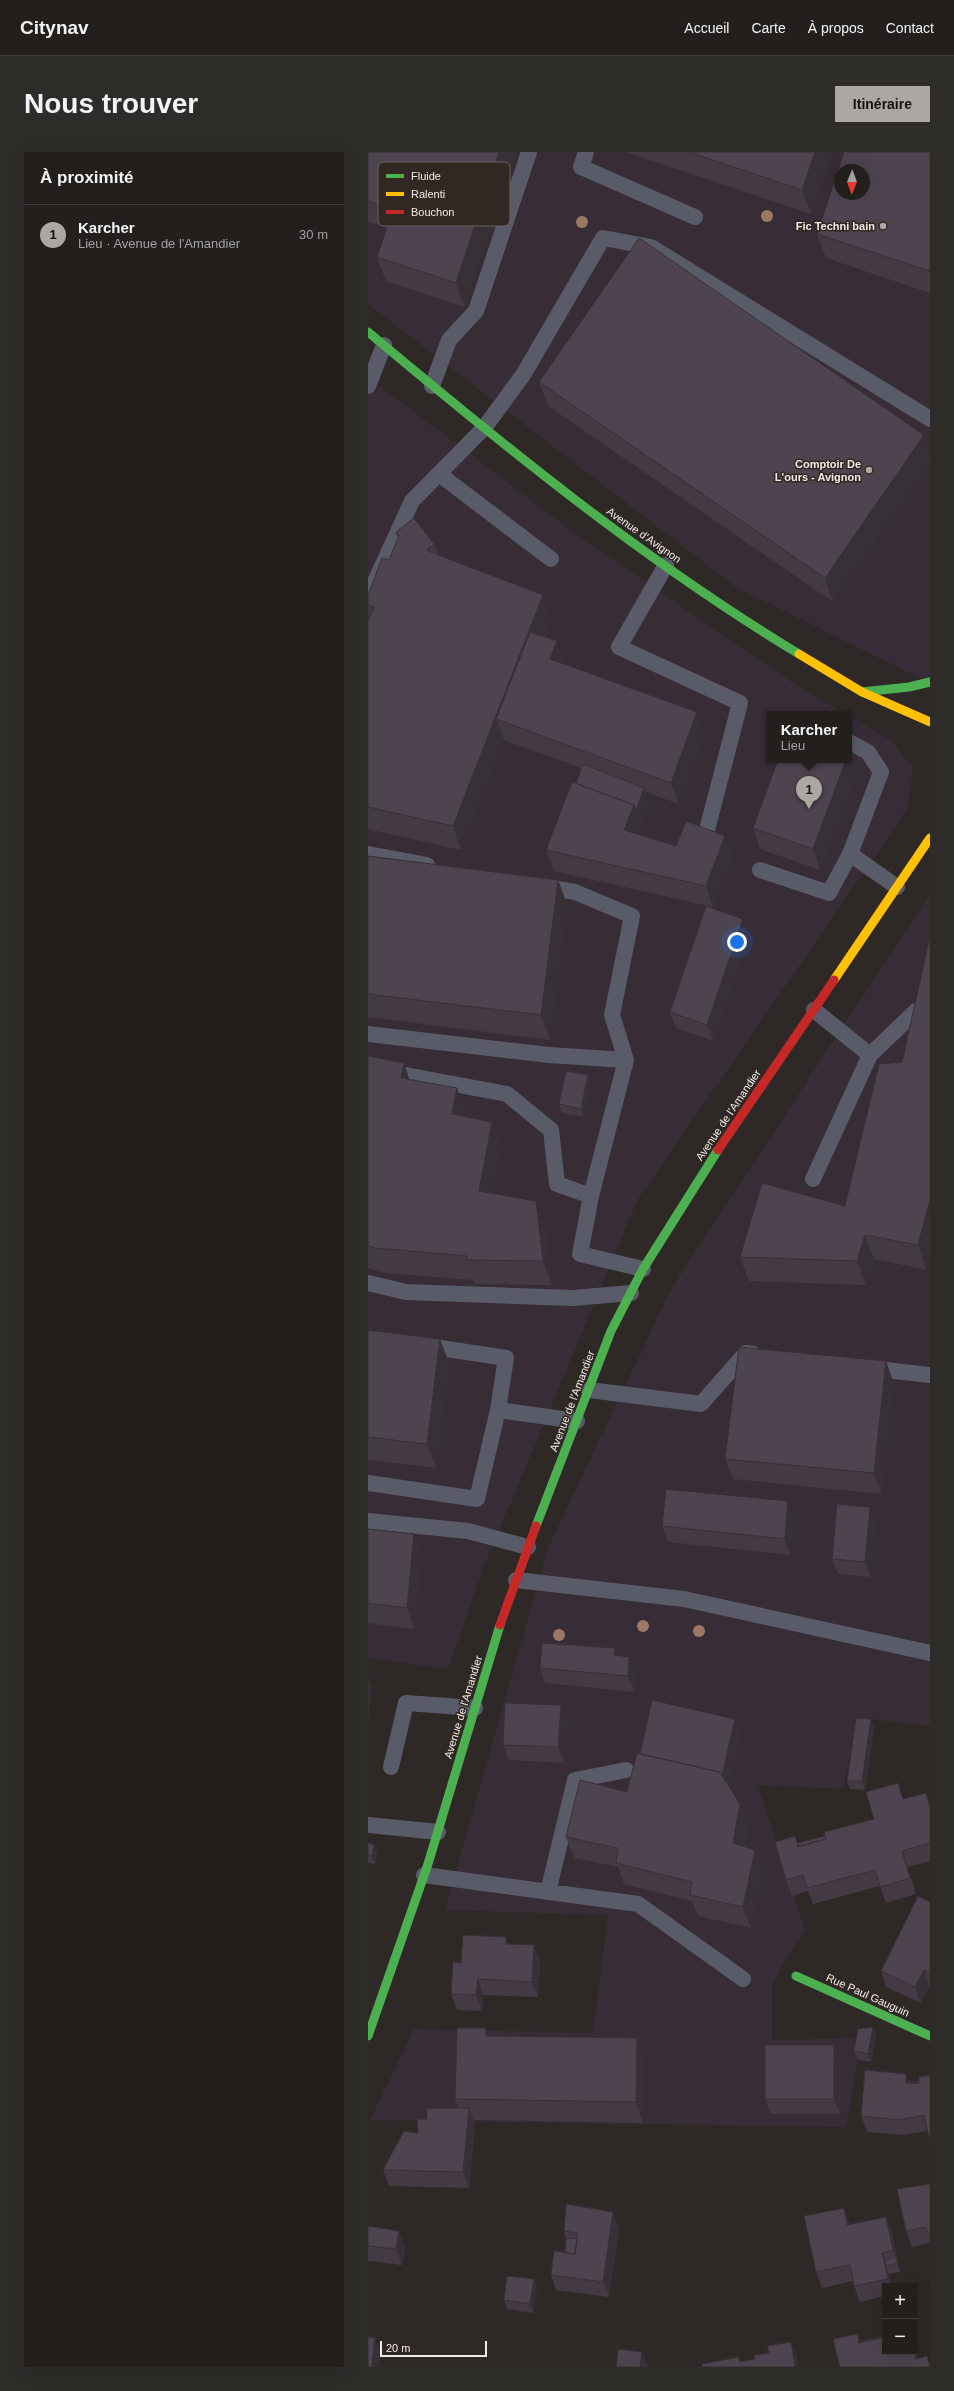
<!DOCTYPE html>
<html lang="fr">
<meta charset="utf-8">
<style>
body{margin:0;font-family:Helvetica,sans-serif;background:#2e2c29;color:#f1f3f6}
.controls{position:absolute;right:12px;bottom:12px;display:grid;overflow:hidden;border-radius:0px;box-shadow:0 4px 16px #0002}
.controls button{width:36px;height:36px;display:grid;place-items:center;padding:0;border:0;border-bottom:1px solid #3f3d3b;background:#221f1c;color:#f1f3f6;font:20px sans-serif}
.compass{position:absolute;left:466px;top:12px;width:36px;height:36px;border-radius:50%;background:#221f1c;box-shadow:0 4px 16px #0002;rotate:181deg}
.scale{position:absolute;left:12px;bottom:10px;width:107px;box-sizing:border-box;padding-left:4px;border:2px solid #f1ebe8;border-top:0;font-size:11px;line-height:14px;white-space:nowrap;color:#f1ebe8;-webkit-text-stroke:3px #312823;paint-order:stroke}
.you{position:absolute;left:369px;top:790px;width:14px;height:14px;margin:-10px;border:3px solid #fff;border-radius:50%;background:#1a73e8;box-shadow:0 0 0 6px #1a73e833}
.badge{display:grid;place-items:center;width:26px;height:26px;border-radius:50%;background:#ada7a4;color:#111;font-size:13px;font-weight:700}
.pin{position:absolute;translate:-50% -33px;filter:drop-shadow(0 1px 2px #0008)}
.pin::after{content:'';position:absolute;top:21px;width:14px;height:12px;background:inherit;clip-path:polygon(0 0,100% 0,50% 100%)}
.popup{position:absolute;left:398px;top:559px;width:86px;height:52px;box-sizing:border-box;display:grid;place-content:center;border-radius:0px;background:#221f1c;filter:drop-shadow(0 1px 3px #0005);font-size:13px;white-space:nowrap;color:#a2a2a3}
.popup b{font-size:15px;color:#f1f3f6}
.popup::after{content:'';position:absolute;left:50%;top:100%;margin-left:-8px;border:8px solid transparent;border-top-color:#221f1c}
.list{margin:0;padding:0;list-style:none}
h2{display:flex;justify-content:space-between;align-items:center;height:52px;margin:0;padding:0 16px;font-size:17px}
h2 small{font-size:13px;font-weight:400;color:#a2a2a3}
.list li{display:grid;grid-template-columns:26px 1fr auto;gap:12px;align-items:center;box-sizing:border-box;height:60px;padding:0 16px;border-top:1px solid #3f3d3b}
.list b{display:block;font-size:15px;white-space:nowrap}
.list p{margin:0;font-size:13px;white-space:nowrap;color:#a2a2a3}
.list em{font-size:13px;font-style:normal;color:#a2a2a3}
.map{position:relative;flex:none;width:562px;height:2215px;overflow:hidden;border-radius:0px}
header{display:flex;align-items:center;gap:24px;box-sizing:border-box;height:56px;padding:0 20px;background:#221f1c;border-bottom:1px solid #3f3d3b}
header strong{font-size:19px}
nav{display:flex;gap:22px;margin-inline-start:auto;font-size:14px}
.intro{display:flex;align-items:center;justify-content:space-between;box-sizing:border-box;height:96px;padding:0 24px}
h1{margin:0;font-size:28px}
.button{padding:10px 18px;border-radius:0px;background:#ada7a4;color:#111;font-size:14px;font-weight:700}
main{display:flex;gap:24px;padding:0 24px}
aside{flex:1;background:#221f1c;border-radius:0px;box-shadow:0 4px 16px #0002}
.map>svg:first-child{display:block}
.industrial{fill:#382c37;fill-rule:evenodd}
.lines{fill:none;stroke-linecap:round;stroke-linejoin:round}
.lane{stroke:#5a5b69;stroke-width:16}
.fast{stroke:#4caf50;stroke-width:9}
.slow{stroke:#ffc107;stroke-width:9}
.jam{stroke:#c62828;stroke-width:9}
.tree{fill:#9c7965}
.wall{fill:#433a44}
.shaded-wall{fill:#373037}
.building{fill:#4e444f;stroke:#373037;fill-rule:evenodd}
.poi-dot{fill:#ada7a4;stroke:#312823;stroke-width:1.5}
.labels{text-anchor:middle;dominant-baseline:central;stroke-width:3;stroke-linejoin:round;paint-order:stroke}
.poi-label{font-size:11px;font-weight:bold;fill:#f1ebe8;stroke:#312823;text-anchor:end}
.street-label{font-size:11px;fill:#f1ebe8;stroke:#312823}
.key{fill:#312823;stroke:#6b625e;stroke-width:1}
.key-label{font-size:11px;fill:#f1ebe8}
</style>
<header>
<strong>Citynav</strong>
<nav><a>Accueil</a><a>Carte</a><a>À propos</a><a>Contact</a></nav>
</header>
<div class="intro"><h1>Nous trouver</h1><a class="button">Itinéraire</a></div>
<main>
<aside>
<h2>À proximité<small></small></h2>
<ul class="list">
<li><span class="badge">1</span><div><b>Karcher</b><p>Lieu · Avenue de l'Amandier</p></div><em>30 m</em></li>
</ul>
</aside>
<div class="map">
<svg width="562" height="2215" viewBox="0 0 562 2215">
<rect width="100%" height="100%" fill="#2e2926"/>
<!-- industrial -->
<path class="industrial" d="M 0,0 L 562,0 L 562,531 L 369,436 L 0,152 ZM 472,18 L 496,18 L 496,42 L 472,42 Z
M 0,225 L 205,380 L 428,533 L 477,562 L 401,562 L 401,608 L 481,608 L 481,564 L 523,588 L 545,616 L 539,658 L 270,1047 L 117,1412 L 80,1517 L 0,1506 Z
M 562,741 L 562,1574 L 490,1566 L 475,1637 L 390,1633 L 437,1779 L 417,1807 L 404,1835 L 404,1888 L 493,1886 L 478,1975 L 2,1968 L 46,1877 L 225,1881 L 240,1763 L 77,1758 L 180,1396 L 302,1139 Z"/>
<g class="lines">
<!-- lane -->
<path class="lane" d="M 218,0 L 213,15 L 327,65
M 0,234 L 16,193
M 64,234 L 81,188 L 108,159 L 161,0
M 71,322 L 183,407
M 298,413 L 251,495 L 372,551 L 339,678
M 0,445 L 44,349 L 116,276 L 155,223 L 235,86 L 283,95 L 562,267
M 481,590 L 500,600 L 513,620 L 482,702 L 529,735
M 0,702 L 59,713
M 392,718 L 461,741 L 482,702
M 173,734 L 207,740 L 264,764 L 244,863 L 258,908 L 223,1044 L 212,1102 L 275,1117
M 0,882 L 181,903 L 258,908
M 502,903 L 548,859
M 0,916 L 139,942 L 183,978 L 189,1032 L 223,1044
M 445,1027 L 502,903 L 446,858
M 0,1131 L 38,1140 L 205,1146 L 263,1141
M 53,1193 L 138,1206 L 130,1258 L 209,1269
M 500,1216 L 562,1223
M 221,1238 L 333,1252 L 378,1201 L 385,1202
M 0,1331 L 109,1347 L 130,1258
M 0,1369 L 100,1379 L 160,1395
M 148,1428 L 316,1447 L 562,1501
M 23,1615 L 38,1551 L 107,1556
M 0,1673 L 70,1680
M 56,1723 L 270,1752 L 375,1827
M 180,1740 L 207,1628 L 258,1618"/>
<!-- fast -->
<path class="fast" d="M 0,180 C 137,295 277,409 431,502
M 494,540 L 541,535 L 562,530
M 168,1374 L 243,1179 L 275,1117 L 350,998
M 428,1824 L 562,1884
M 0,1884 L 60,1712 L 132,1473"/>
<!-- slow -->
<path class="slow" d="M 431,502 L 494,540 L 562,570
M 466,828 L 562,686"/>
<!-- jam -->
<path class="jam" d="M 350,998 L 466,828
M 132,1473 L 168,1374"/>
</g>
<!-- trees -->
<g class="tree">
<circle cx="399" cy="64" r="6"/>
<circle cx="214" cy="70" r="6"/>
<circle cx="275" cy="1474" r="6"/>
<circle cx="331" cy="1479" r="6"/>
<circle cx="191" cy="1483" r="6"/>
</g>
<!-- wall -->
<path class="wall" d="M 0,0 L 148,0 L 96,155 L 18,129 L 9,105 L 19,76 L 0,70 Z
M 258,0 L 464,0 L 443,62 Z
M 562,0 L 562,141 L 458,106 L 449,82 Z
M 171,230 L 556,283 L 465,450 L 180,254 Z
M 28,380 L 67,393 L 71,403 L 183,467 L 177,485 L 197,510 L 196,512 L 336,580 L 311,652 L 278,640 L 282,652 L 270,683 L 308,694 L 357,684 L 365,705 L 345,755 L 186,719 L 178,698 L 208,631 L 213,616 L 136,588 L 93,698 L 0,677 L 0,469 L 1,465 L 0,461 L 0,443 L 21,408 L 30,387 Z
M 491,617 L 452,718 L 392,697 L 385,676 Z
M 0,704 L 190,728 L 199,752 L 182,888 L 0,865 Z
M 381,782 L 345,889 L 308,876 L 302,860 Z
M 0,904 L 98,960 L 97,965 L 124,970 L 133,994 L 124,1041 L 168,1049 L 177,1073 L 184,1133 L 107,1132 L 105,1128 L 16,1121 L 0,1116 Z
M 511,912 L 559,1118 L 506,1107 L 498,1133 L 381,1129 L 372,1105 L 477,1054 Z
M 223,931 L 216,965 L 194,961 L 191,952 Z
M 0,1178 L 81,1211 L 68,1316 L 0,1308 Z
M 518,1209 L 525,1230 L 514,1342 L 365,1327 L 357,1307 Z
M 426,1365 L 422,1403 L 300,1390 L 294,1374 Z
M 508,1371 L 502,1425 L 470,1422 L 464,1407 Z
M 0,1377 L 46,1382 L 54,1403 L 46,1477 L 0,1471 Z
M 247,1496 L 249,1504 L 261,1505 L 267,1520 L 266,1540 L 177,1531 L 172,1516 Z
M 503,1567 L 506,1576 L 497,1638 L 482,1637 L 479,1629 Z
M 199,1568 L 196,1611 L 141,1608 L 135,1593 Z
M 373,1583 L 361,1634 L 372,1652 L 380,1673 L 376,1695 L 395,1719 L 383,1776 L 330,1764 L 324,1749 L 256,1732 L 250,1715 L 206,1706 L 198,1685 L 259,1640 L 272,1602 Z
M 558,1641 L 562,1653 L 562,1709 L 540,1715 L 548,1742 L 518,1751 L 512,1734 L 445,1752 L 440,1739 L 424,1744 L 418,1728 L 427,1684 L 430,1691 L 457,1684 L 506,1667 L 536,1647 Z
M 0,1691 L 6,1693 L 9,1701 L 7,1712 L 0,1711 Z
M 562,1750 L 562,1834 L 561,1834 L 553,1851 L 518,1835 L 513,1819 Z
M 138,1785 L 140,1792 L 172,1809 L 170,1845 L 115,1843 L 114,1859 L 89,1858 L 83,1842 L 93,1811 Z
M 505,1875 L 508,1884 L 503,1910 L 490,1908 L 486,1899 Z
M 118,1876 L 121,1884 L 269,1886 L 276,1906 L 275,1971 L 106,1968 L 107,1972 L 101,2036 L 21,2034 L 15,2018 L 50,1981 L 59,1967 L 90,1956 L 87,1947 Z
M 472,1909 L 472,1962 L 403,1962 L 397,1947 Z
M 538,1922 L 540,1929 L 551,1930 L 562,1923 L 562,1987 L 559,1979 L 537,1983 L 499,1980 L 493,1964 Z
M 562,2032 L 562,2091 L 544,2095 L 538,2079 Z
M 482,2072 L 524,2080 L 532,2120 L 521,2122 L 524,2134 L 517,2134 L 517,2144 L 492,2150 L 486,2134 L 485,2129 L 454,2136 L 448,2120 Z
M 0,2074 L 37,2095 L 34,2113 L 0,2109 Z
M 251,2076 L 241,2145 L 188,2138 L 183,2123 L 197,2101 L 198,2086 L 196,2079 Z
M 166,2127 L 169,2136 L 165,2161 L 139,2157 L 136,2148 Z"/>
<!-- shaded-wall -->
<path class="shaded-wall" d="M 131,0 L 148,0 L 96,155 L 88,131 Z
M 447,0 L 464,0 L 443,62 L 434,38 Z
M 556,283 L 562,299 L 562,312 L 465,450 L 457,426 Z
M 175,443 L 183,467 L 142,572 L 128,567 L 136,588 L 93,698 L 85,674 Z
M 189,489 L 197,510 L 190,528 L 182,507 Z
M 329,560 L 336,580 L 311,652 L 303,631 Z
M 483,596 L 491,617 L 452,718 L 445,697 L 478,608 L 481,608 L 481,601 Z
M 276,636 L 282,652 L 264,699 L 256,678 L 266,653 Z
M 357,684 L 365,705 L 345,755 L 338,734 Z
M 190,728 L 199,752 L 182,888 L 173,863 Z
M 375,767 L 381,782 L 345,889 L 339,873 Z
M 36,911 L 44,935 L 33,926 Z
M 220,923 L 223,931 L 216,965 L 213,957 Z
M 89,936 L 98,960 L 93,986 L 84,962 Z
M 124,970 L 133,994 L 120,1063 L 111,1039 Z
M 562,1048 L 562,1105 L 559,1118 L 550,1093 Z
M 168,1049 L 177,1073 L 184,1133 L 175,1109 Z
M 497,1083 L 506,1107 L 498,1133 L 489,1109 Z
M 72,1187 L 81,1211 L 68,1316 L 59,1292 Z
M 518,1209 L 525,1230 L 514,1342 L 506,1321 Z
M 420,1349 L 426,1365 L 422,1403 L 417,1387 Z
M 502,1355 L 508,1371 L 502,1425 L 497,1410 Z
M 46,1382 L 54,1403 L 46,1477 L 39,1456 Z
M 247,1496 L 252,1512 L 246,1503 Z
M 261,1505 L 267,1520 L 266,1540 L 260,1524 Z
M 0,1524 L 4,1534 L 0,1571 Z
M 193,1553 L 199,1568 L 196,1611 L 190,1595 Z
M 367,1567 L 373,1583 L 360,1641 L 354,1625 Z
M 503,1567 L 506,1576 L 497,1638 L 494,1629 Z
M 372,1652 L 380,1673 L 373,1712 L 365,1691 Z
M 6,1693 L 9,1701 L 7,1712 L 4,1704 Z
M 387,1698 L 395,1719 L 383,1776 L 375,1755 Z
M 534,1699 L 540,1715 L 548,1742 L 542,1726 Z
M 138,1785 L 144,1801 L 138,1792 Z
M 166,1793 L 172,1809 L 170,1845 L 164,1830 Z
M 556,1818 L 561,1834 L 553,1851 L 547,1835 Z
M 110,1827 L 115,1843 L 114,1859 L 108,1843 Z
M 505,1875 L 508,1884 L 503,1910 L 500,1902 Z
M 118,1876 L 126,1897 L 118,1884 Z
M 269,1886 L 276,1906 L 275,1971 L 268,1950 Z
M 466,1893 L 472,1909 L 472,1962 L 466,1947 Z
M 538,1922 L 543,1938 L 538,1931 Z
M 101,1956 L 107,1972 L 101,2036 L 95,2020 Z
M 476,2056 L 482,2072 L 485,2089 L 479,2073 Z
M 245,2060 L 251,2076 L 241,2145 L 235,2130 Z
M 518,2065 L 524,2080 L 532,2120 L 525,2098 Z
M 31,2079 L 37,2095 L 34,2113 L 28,2097 Z
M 514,2101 L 519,2113 L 518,2114 L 521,2122 L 524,2134 L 523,2134 L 520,2127 Z
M 166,2127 L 169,2136 L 165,2161 L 162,2152 Z
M 7,2186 L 13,2202 L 11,2215 L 4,2215 Z
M 423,2190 L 429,2206 L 430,2215 L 427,2215 Z
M 547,2196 L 552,2215 L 548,2207 L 546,2200 L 547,2200 Z
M 274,2200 L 280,2215 L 272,2215 Z"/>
<!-- building -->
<path class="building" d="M 0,0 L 131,0 L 88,131 L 9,105 L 25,57 L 0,49 Z
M 321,0 L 447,0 L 434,38 Z
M 476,0 L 562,0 L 562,119 L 449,82 ZM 472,18 L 496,18 L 496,42 L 472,42 Z
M 271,86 L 556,283 L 457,426 L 171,230 Z
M 46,366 L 67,393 L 60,396 L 60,399 L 175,443 L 85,674 L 0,655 L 0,469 L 6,455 L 0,453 L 0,443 L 14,406 L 21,408 L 31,384 L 28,380 Z
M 162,480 L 189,489 L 182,507 L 329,560 L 303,631 L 128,567 Z
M 481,596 L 483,596 L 481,601 Z
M 410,608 L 478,608 L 445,697 L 385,676 Z
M 215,612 L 276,636 L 268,659 L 266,653 L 208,631 Z
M 204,630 L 266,653 L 256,678 L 308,694 L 318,669 L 357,684 L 338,734 L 178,698 Z
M 0,704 L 190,728 L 173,863 L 0,842 Z
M 338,754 L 375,767 L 339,873 L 302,860 Z
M 562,784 L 562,1048 L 550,1093 L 497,1083 L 489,1109 L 372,1105 L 394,1031 L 477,1054 L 511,912 L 534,910 Z
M 0,904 L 36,911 L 33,926 L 89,936 L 84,962 L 124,970 L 111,1039 L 168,1049 L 175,1109 L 98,1108 L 99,1104 L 7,1096 L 0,1094 Z
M 198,919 L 220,923 L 213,957 L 191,952 Z
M 0,1178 L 72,1187 L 59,1292 L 0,1285 Z
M 371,1195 L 518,1209 L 506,1321 L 357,1307 Z
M 298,1337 L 420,1349 L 417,1387 L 294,1374 Z
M 469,1352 L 502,1355 L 497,1410 L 464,1407 Z
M 0,1377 L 46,1382 L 39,1456 L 0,1451 Z
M 174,1491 L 247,1496 L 246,1503 L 261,1505 L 260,1524 L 172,1516 Z
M 284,1548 L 367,1567 L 354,1624 L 352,1620 L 272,1602 Z
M 137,1551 L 193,1553 L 190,1595 L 135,1593 Z
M 488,1566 L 503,1567 L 494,1629 L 479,1629 Z
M 269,1601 L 352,1620 L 372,1652 L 365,1691 L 387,1698 L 375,1755 L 322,1743 L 324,1730 L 248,1711 L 250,1696 L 198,1685 L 212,1628 L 259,1640 Z
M 530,1631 L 535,1647 L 558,1641 L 562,1656 L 562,1691 L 534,1699 L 542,1726 L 512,1735 L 507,1718 L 439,1736 L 435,1723 L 418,1728 L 407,1690 L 427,1684 L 430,1695 L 458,1687 L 456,1680 L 506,1667 L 498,1640 Z
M 457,1684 L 458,1687 L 430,1694 L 430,1691 Z
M 0,1691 L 6,1693 L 4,1704 L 0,1703 Z
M 550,1744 L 562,1750 L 562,1821 L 556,1818 L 547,1835 L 513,1819 Z
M 95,1783 L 138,1785 L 138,1792 L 166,1793 L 164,1830 L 110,1827 L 108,1843 L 83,1842 L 85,1810 L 93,1811 Z
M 505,1875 L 500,1902 L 486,1899 L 490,1877 Z
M 89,1876 L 118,1876 L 118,1884 L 269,1886 L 268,1950 L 87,1947 Z
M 397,1893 L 466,1893 L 466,1947 L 397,1947 Z
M 497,1918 L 538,1922 L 538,1931 L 551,1931 L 551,1925 L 562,1923 L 562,1981 L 560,1982 L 556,1963 L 531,1968 L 493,1964 Z
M 540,1929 L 551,1930 L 551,1931 L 540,1931 Z
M 58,1956 L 101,1956 L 95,2020 L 15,2018 L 36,1979 L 50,1981 L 49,1967 L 59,1967 Z
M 562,2032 L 562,2084 L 561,2084 L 558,2075 L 538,2079 L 529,2037 Z
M 198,2052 L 245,2060 L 235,2130 L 183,2123 L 186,2099 L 207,2102 L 210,2081 L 196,2079 Z
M 476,2056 L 479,2073 L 518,2065 L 525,2098 L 514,2101 L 520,2127 L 486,2134 L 482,2113 L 448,2120 L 436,2064 Z
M 0,2074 L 31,2079 L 28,2097 L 0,2094 Z
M 198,2086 L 209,2087 L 207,2102 L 197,2101 Z
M 528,2105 L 529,2111 L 518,2114 L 517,2108 Z
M 139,2124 L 166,2127 L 162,2152 L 136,2148 Z
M 490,2182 L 491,2191 L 517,2185 L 517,2200 L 546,2200 L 548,2207 L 559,2204 L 562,2215 L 472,2215 L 465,2187 Z
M 517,2184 L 517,2185 L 492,2190 L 492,2189 Z
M 0,2185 L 7,2186 L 4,2215 L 0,2215 Z
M 423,2190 L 427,2215 L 335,2215 L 334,2212 L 371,2205 L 372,2210 L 387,2207 L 386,2203 L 401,2201 L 399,2194 Z
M 250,2197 L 274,2200 L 272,2215 L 248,2215 Z"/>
<!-- markers -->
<g class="poi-dot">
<circle cx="515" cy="74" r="4"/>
<circle cx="501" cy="318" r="4"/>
</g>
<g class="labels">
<!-- poi labels -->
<g class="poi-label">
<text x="507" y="74">Fic Techni bain</text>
<text x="493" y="312">Comptoir De<tspan x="493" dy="13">L'ours - Avignon</tspan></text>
</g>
<!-- street labels -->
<g class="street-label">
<text transform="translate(276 383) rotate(35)">Avenue d'Avignon</text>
<text transform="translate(360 963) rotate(-56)">Avenue de l'Amandier</text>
<text transform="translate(204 1249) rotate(-69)">Avenue de l'Amandier</text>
<text transform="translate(95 1555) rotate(-73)">Avenue de l'Amandier</text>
<text transform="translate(500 1843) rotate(24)">Rue Paul Gauguin</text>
</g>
</g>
<!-- legend -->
<rect x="10" y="10" width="132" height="64" rx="6" class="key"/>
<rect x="18" y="22" width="18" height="4" fill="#4caf50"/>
<rect x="18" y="40" width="18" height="4" fill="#ffc107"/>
<rect x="18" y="58" width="18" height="4" fill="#c62828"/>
<g class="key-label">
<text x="43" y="28">Fluide</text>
<text x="43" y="46">Ralenti</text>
<text x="43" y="64">Bouchon</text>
</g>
</svg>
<div class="controls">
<button>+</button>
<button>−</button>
</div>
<svg class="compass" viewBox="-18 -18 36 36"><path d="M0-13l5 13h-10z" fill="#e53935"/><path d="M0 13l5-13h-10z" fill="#a2a2a3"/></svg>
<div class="scale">20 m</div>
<div class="you"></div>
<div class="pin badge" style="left:441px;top:657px">1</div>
<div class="popup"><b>Karcher</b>Lieu</div>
</div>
</main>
